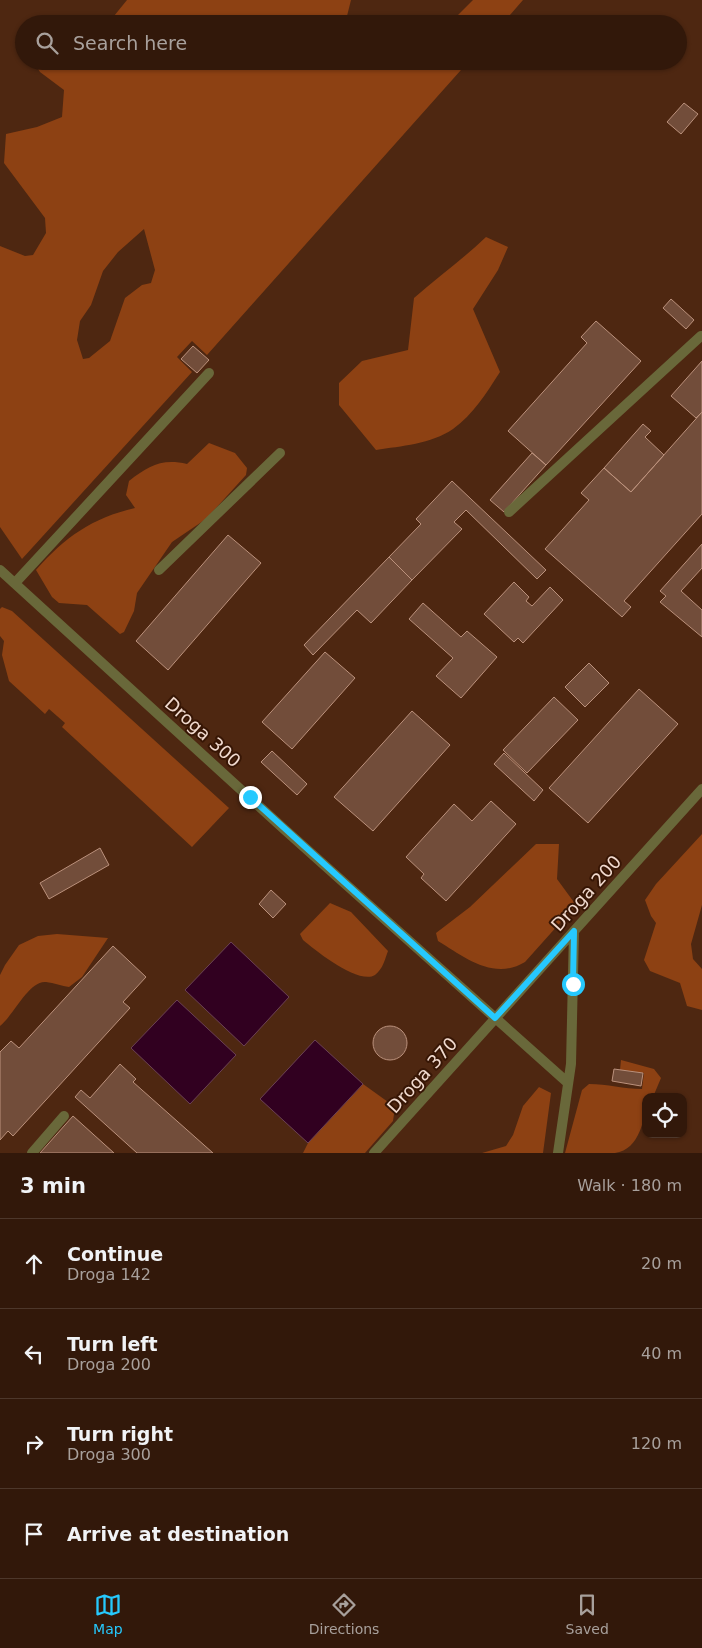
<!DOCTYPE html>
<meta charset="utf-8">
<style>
body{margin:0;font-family:"DejaVu Sans",sans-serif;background:#3a2113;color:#f1f3f6}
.controls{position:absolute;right:15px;bottom:15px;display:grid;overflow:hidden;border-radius:10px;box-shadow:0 1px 4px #0004}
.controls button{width:45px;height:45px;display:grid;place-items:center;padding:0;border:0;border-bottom:1px solid #4d372b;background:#32180a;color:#f1f3f6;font:25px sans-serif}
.stop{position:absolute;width:15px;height:15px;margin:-11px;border:4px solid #26c9fe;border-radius:50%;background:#fff}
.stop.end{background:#26c9fe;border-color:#fff;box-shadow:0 1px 5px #0008}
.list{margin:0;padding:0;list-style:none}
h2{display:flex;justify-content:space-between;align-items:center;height:65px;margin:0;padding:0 20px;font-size:21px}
h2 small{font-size:16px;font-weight:400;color:#a8a09c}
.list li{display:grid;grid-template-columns:32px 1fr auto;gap:15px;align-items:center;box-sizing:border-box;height:90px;padding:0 20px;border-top:1px solid #4d372b}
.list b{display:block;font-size:19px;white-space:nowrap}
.list p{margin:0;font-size:16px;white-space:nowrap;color:#a8a09c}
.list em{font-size:16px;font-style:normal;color:#a8a09c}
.icon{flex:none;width:28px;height:28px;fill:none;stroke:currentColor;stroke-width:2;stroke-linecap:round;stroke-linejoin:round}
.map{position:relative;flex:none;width:702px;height:1153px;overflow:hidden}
.search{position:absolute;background:#32180a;box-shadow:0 1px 4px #0004;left:15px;right:15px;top:15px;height:55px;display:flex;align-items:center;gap:12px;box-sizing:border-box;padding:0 18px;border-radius:28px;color:#a8a09c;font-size:19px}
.sheet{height:425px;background:#32180a}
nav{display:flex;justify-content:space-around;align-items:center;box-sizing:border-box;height:70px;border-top:1px solid #4d372b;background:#32180a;font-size:14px;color:#a8a09c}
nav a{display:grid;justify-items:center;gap:2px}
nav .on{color:#26c9fe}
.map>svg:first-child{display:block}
.built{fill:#4e2711;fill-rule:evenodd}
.forest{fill:#8d4113;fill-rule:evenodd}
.water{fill:#310020;stroke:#6b4154}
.building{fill:#724d3a;stroke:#bb917c}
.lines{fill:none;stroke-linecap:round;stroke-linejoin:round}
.lane{stroke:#69683a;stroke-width:10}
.route{stroke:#26c9fe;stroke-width:6}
.labels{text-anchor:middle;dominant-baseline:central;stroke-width:4;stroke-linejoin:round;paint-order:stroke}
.street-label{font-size:18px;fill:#f1dacf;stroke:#371605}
</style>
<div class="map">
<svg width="702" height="1153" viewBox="0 0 702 1153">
<rect width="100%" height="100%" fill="#42200e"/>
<!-- built -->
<path class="built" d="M 0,0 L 702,0 L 702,1153 L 0,1153 ZM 24,24 L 678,24 L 678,61 L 24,61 ZM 646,1097 L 683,1097 L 683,1134 L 646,1134 Z"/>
<!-- forest -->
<path class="forest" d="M 127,0 L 351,0 L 345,24 L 112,24 L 114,16 Z
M 473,0 L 523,0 L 502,24 L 449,24 Z
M 33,61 L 469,61 L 207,355 L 192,341 L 177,357 L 192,372 L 22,559 L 0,527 L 0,246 L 25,256 L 33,255 L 46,233 L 45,218 L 4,163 L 6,134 L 37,127 L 62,117 L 64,90 L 40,72 ZM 144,229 L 155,270 L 151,283 L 142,285 L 125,298 L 110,341 L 89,358 L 83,359 L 77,340 L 80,321 L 91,305 L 103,271 L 118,252 Z
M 486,237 L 508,247 L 498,270 L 473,309 L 500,372 C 487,392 473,415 453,429 C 431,444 401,446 376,450 L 339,405 L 339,383 L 362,361 L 408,350 L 414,298 C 438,277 463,259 486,237 Z
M 209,443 L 235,453 L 247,468 L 246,475 L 206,519 L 172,542 L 137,593 L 134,611 L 124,632 L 120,634 L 87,605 L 59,603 L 52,597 L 36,570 C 65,537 92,518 135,508 L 126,495 L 129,481 C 148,466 162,458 187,464 Z
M 2,607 L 12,611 L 229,808 L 192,847 L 62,727 L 65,723 L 49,709 L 45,714 L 9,681 L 2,655 L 4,641 L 0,636 L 0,609 Z
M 702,834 L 702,905 L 691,944 L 693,959 L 702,969 L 702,1010 L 687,1006 L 680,983 L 650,971 L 644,960 L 656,923 L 651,916 L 645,900 L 656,884 Z
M 536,844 L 559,844 L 557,879 L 576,905 L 525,962 C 494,981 464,957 438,941 L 436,933 L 470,907 Z
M 330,903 L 351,912 L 388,951 C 385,959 383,969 375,975 C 359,985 316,951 303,940 L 300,934 Z
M 57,934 L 108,938 L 82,977 L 69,987 C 62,986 54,983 46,982 C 29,980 14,1015 0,1026 L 0,975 L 5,965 L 19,945 L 38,936 Z
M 621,1060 L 654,1069 L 661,1078 L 653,1097 L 646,1097 C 646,1116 640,1150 615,1153 C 599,1153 581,1153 565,1153 L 582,1090 L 589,1084 C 607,1084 624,1089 642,1089 L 644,1073 L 620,1070 Z
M 363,1084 L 395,1107 L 393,1121 L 365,1153 L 303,1153 L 308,1143 Z
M 539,1087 L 551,1093 L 543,1153 L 482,1153 L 506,1146 L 513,1135 L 523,1106 Z"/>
<!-- water -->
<path class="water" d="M 231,942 L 289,997 L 244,1046 L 185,990 Z
M 177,1000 L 236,1055 L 190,1104 L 131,1048 Z
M 315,1040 L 363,1084 L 308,1143 L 260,1099 Z"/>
<!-- building -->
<path class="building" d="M 684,103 L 698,114 L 681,134 L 667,122 Z
M 671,299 L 694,320 L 686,329 L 663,308 Z
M 596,321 L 641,361 L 546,465 L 508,431 L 587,343 L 581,337 Z
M 193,346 L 209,360 L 197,373 L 181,359 Z
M 702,361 L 702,412 L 696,418 L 671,396 Z
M 702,412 L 702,514 L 624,601 L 631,607 L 622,617 L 545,549 L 589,500 L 581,493 L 604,468 L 631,492 Z
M 643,424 L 651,431 L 645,437 L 664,455 L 631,492 L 604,468 Z
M 532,453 L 546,465 L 504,512 L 490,500 Z
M 452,481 L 546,570 L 537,579 L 466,510 L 454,522 L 462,529 L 412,580 L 389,557 L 421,524 L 416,519 Z
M 228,535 L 261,563 L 168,670 L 136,641 Z
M 702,544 L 702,568 L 681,591 L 702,610 L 702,637 L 660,602 L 666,596 L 660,591 Z
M 389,557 L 412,580 L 371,623 L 357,610 L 313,655 L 304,645 Z
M 514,582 L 529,597 L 526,601 L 532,606 L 550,587 L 563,600 L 523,643 L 518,638 L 514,642 L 484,614 Z
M 423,603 L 461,637 L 467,631 L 497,657 L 461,698 L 436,676 L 453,658 L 409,619 Z
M 325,652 L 355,678 L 292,749 L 262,722 Z
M 589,663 L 609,683 L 585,707 L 565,687 Z
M 639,689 L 678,724 L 588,823 L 549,788 Z
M 554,697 L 578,720 L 527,773 L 503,750 Z
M 412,711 L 450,745 L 373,831 L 334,797 Z
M 272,751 L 307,784 L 297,795 L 261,762 Z
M 504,753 L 543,790 L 534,801 L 494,764 Z
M 491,801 L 516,824 L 446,901 L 421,878 L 424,874 L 406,857 L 454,804 L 472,821 Z
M 100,848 L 109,865 L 49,899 L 40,883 Z
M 271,890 L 286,904 L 273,918 L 259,904 Z
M 113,946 L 146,977 L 123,1002 L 130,1008 L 13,1136 L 8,1131 L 0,1140 L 0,1052 L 11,1041 L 19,1048 Z
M373 1043a17 17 0 1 1 34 0a17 17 0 1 1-34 0Z
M 120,1064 L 136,1079 L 133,1082 L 213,1153 L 137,1153 L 75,1097 L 81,1090 L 90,1098 Z
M 614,1069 L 643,1073 L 641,1086 L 612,1081 Z
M 73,1116 L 114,1153 L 40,1153 Z"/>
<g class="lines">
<!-- lane -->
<path class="lane" d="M 509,512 L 701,336
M 0,570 L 284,829 L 568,1083
M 159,570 L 280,453
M 15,583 L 209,373
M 32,1153 L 64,1116
M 374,1153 L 702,789
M 558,1153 L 571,1064 L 574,931"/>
</g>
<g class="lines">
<!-- route -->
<path class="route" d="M 250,797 L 495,1018 L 574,931 L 573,984"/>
</g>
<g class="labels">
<!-- street labels -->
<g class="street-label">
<text transform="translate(203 732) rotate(42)">Droga 300</text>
<text transform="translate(586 893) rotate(-48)">Droga 200</text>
<text transform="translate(422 1075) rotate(-48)">Droga 370</text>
</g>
</g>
</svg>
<div class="controls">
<button><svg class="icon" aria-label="locate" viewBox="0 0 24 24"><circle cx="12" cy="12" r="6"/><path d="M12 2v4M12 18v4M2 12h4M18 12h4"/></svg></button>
</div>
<div class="stop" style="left:573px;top:984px"></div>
<div class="stop end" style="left:250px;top:797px"></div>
<div class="search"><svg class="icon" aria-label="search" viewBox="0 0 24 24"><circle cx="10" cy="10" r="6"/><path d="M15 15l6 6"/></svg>Search here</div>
</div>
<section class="sheet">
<h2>3 min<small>Walk · 180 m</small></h2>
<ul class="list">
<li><svg class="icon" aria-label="ahead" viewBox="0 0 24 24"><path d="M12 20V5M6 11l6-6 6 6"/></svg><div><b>Continue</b><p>Droga 142</p></div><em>20 m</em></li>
<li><svg class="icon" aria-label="left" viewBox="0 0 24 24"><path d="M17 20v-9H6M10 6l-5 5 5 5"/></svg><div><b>Turn left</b><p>Droga 200</p></div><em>40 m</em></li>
<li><svg class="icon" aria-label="right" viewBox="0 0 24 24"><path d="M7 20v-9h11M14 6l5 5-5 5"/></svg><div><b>Turn right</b><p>Droga 300</p></div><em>120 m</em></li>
<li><svg class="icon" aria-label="arrive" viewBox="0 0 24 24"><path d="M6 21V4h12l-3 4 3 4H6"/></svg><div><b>Arrive at destination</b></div></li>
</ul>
</section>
<nav>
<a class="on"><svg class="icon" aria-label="map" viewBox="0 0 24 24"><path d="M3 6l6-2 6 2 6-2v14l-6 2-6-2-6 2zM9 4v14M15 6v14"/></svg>Map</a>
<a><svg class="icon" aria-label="directions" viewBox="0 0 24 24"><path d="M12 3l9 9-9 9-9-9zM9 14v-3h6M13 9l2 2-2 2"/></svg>Directions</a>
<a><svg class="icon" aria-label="saved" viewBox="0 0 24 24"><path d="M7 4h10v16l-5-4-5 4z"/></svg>Saved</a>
</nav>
